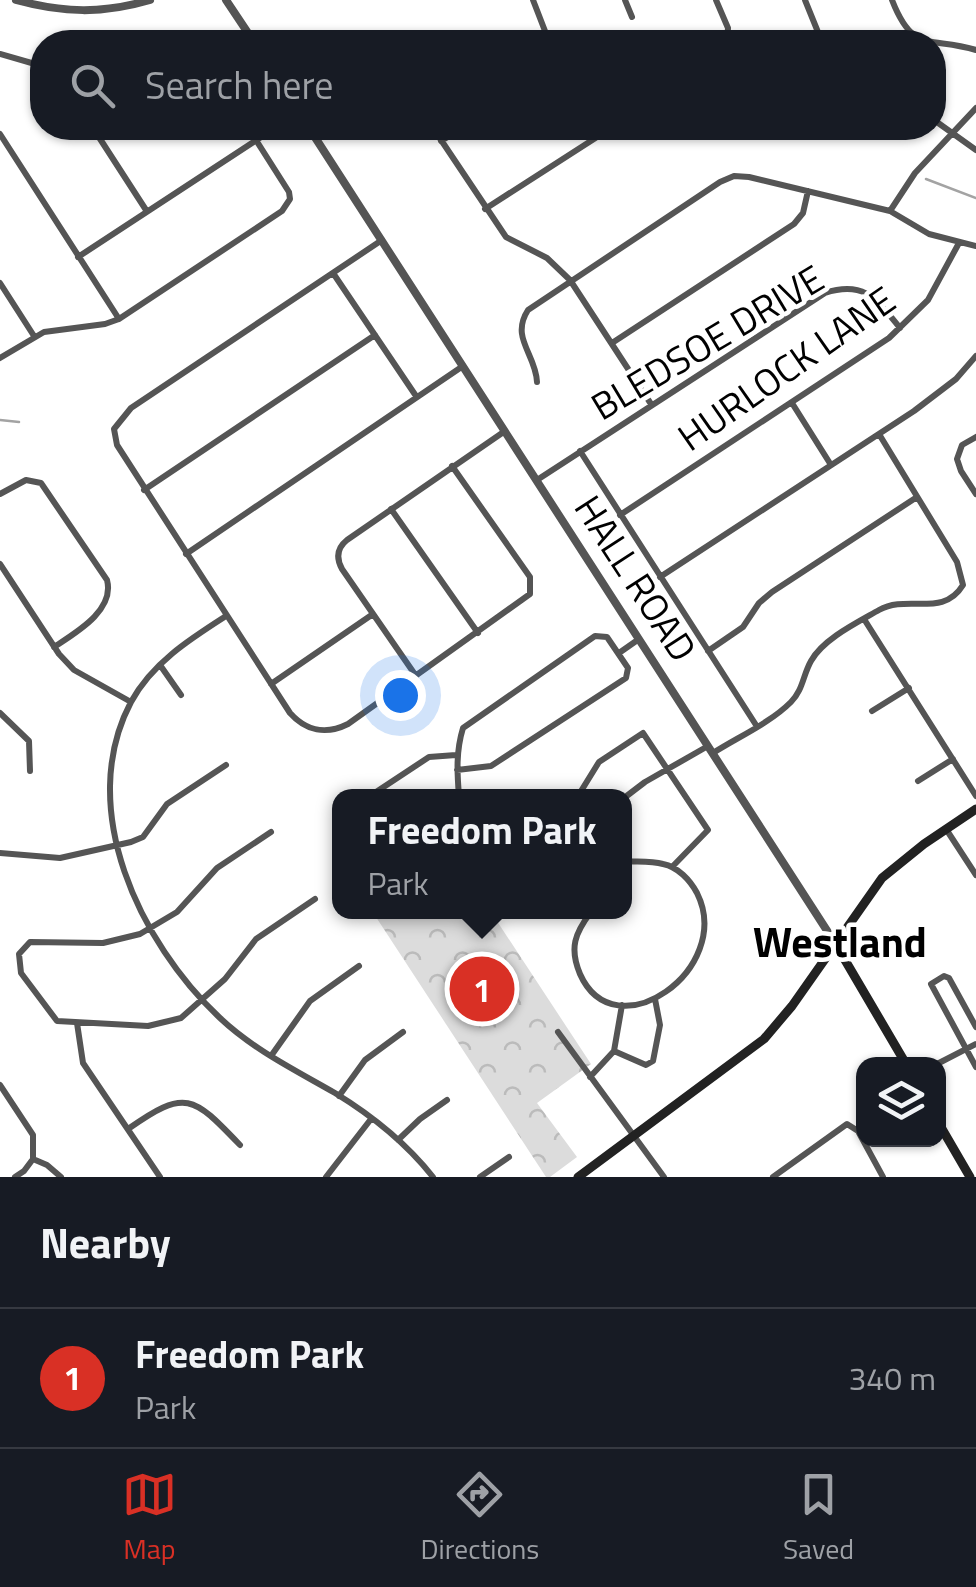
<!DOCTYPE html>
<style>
body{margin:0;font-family:"Titillium Web",sans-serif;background:#242831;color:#f1f3f6}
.controls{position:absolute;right:30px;bottom:30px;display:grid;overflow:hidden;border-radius:20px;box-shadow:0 2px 8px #0004}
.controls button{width:90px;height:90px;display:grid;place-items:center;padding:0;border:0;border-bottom:2px solid #363941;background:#171b24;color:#f1f3f6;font:50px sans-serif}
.you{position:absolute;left:400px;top:695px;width:35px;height:35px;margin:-25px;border:8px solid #fff;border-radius:50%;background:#1a73e8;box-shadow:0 0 0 15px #1a73e833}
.badge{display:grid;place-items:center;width:65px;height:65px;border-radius:50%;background:#d93025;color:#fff;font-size:32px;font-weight:700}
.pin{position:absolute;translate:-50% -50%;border:5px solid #fff;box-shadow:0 2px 10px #0006}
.popup{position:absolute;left:332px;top:789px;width:300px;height:130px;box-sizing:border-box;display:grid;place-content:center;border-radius:20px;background:#171b24;filter:drop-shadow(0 2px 8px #0005);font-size:32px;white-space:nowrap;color:#9ea1a6}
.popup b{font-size:38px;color:#f1f3f6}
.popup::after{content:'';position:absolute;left:50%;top:100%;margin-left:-20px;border:20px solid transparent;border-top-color:#171b24}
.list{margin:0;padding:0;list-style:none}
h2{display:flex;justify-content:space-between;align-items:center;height:130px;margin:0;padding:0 40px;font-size:42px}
h2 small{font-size:32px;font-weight:400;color:#9ea1a6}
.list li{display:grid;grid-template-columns:65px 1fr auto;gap:30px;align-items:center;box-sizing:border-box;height:140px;padding:0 40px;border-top:2px solid #363941}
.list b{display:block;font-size:38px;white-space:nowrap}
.list p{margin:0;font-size:32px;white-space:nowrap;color:#9ea1a6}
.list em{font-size:32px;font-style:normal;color:#9ea1a6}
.icon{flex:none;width:55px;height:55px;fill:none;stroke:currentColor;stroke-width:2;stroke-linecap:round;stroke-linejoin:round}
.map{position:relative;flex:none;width:976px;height:1177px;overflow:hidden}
.search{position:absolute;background:#171b24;box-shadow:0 2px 8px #0004;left:30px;right:30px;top:30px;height:110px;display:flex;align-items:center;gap:25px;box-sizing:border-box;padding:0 35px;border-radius:40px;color:#9ea1a6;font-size:38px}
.sheet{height:270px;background:#171b24}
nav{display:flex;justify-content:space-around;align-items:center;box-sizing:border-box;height:140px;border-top:2px solid #363941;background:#171b24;font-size:28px;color:#9ea1a6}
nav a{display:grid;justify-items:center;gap:5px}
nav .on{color:#d93025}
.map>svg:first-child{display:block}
.park{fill:url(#park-crowns)}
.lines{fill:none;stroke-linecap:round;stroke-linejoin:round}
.stream{stroke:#a3a3a3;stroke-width:2.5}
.minor{stroke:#555;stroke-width:6}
.tertiary{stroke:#555;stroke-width:8}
.secondary{stroke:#222;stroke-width:9}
.labels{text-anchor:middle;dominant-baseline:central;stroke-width:9;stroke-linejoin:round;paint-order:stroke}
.street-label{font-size:38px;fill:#000;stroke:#fff}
.quarter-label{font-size:42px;font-weight:bold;fill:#000;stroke:#fff}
</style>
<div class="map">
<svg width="976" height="1177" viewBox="0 0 976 1177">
<defs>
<pattern id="park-crowns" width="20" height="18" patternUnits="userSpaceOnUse" patternTransform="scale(2.5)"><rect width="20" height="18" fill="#dcdcdc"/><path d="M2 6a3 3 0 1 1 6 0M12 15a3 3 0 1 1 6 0" fill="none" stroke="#bbb"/></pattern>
</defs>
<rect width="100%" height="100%" fill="#fff"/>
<!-- park -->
<path class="park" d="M 378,912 L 491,912 L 591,1064 L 537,1103 L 577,1157 L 550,1177 L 546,1177 L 374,914 Z"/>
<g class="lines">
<!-- stream -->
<path class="stream" d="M 926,179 L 976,198
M 0,420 L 19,422"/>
<!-- minor -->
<path class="minor" d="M 533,0 L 545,31 L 546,42
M 625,0 L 632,17
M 716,0 L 728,28 L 727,42
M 805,0 L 822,42
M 892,0 C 913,54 929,36 976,50
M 0,54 L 42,66
M 934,120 L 976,150
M 93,128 L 146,210
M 433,128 L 506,237 L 547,258 L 570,280 L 651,404
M 0,134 L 119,319
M 441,141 L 463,128
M 485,209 L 611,128
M 890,211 L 915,173 L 976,108
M 382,240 L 131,408 L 114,429 L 117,445 L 290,713 C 306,731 326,735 348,724 L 530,594 L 530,577 L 452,466
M 78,257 L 275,128
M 333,273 L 416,396
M 0,283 L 34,336
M 612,343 L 794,224 L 803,213 L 808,191
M 0,358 L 44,332 L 105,324 L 119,319 L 282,211 L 290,199 L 289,192 L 256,140
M 537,382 C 536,354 510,338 528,310 L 720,182 L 734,176 L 749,177 L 890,211 L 929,234 L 976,246
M 792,403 L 831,465
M 976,437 L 962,445 L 957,459 L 961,471 L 976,494
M 580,451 L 756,725
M 537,480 L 825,293 C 865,280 877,300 900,328
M 144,490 L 375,335
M 0,494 L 26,480 L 41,483 L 107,580 C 115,610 77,632 54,647
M 391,509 L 478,633
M 620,515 L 889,338 L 928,300 L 959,243
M 186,554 L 463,366
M 0,564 L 59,654 L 74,670 L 131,702
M 660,577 L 914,411 L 956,379 L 976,356
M 226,616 C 190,639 152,663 131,702 C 75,808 140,943 220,1018 C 254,1050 295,1070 335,1093 C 371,1115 407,1144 433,1177
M 864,619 L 976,796
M 708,651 L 743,627 L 759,603 L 772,592 L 917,497
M 619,653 L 639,639
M 160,665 L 181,695
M 416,676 L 342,569 C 336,558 337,548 347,540 L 505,431
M 271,684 L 373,614
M 872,711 L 909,688
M 0,713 L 29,741 L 30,771
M 713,753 C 738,737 770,723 791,702 C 803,690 803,675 811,661 C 823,639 858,622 879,610 C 908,594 943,618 963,585 L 957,562 L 879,434
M 457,770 L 491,766 L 626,678 L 628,668 L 607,637 L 595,636 L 463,728 C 456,751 457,772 459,796
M 918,781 L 953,759
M 370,796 L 429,757 L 456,755
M 578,796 L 599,762 L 643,733 L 708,830 L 672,867
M 624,798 L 645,782 L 708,746
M 946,829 L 976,875
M 271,832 L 217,868 L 177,912 L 140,934 L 103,943 L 30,942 L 19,954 L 21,973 L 57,1021 L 148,1026 L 181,1018 L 225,979 L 256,939 L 315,899
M 0,853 L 60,858 L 131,842 L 143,837 L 167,804 L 226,765
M 591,912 C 575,933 569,948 580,974 C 615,1053 735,969 697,893 C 690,880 678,867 663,864 C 651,861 637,862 624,861
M 77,1023 L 83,1063 L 160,1177
M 976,1027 L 949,978 L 944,976 L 931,984 L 976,1067
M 558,1032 L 664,1177
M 614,1051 L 646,1065 L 653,1061 L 660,1025 L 655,999
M 271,1056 L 310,1001 L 359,966
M 937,1064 L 976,1044
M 590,1077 L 614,1051 L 622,1005
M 0,1085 L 33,1135 L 33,1159
M 339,1096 L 365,1060 L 403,1032
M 128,1129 C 186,1088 193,1096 240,1145
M 398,1140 L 420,1119 L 447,1100
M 33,1159 L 47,1165 L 61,1177
M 15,1177 L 24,1171 L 33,1159
M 326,1177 L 371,1119
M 480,1177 L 509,1157
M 773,1177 L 847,1124 L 858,1131 L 883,1177"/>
<!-- tertiary -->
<path class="tertiary" d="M 16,0 C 63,13 103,14 150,0
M 226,0 L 254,42
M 309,128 L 835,943"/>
<!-- secondary -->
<path class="secondary" d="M 835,943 L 906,1064
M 938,1122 L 970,1177
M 578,1177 L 764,1039 L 792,1006 L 882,878 L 924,844 L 976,809"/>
</g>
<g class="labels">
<!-- street labels -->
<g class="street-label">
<text transform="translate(707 342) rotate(-31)">BLEDSOE DRIVE</text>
<text transform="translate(786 368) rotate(-35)">HURLOCK LANE</text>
<text transform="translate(636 578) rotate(57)">HALL ROAD</text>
</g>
<!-- quarter labels -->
<g class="quarter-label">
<text x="840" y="941">Westland</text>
</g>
</g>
</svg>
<div class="controls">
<button><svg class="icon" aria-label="layers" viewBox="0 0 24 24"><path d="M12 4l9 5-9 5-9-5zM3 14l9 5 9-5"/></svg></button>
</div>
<div class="you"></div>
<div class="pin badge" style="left:482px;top:989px">1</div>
<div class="popup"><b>Freedom Park</b>Park</div>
<div class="search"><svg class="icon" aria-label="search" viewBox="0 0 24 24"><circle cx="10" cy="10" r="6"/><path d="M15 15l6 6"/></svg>Search here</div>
</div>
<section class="sheet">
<h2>Nearby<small></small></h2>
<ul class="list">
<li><span class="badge">1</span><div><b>Freedom Park</b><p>Park</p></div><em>340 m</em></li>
</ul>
</section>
<nav>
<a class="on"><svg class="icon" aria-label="map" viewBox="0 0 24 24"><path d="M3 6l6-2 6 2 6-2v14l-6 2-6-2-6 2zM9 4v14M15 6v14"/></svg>Map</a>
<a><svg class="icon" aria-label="directions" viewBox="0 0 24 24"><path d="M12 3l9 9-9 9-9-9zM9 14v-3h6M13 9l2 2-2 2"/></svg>Directions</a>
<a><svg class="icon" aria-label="saved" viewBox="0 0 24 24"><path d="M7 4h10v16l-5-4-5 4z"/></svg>Saved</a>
</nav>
